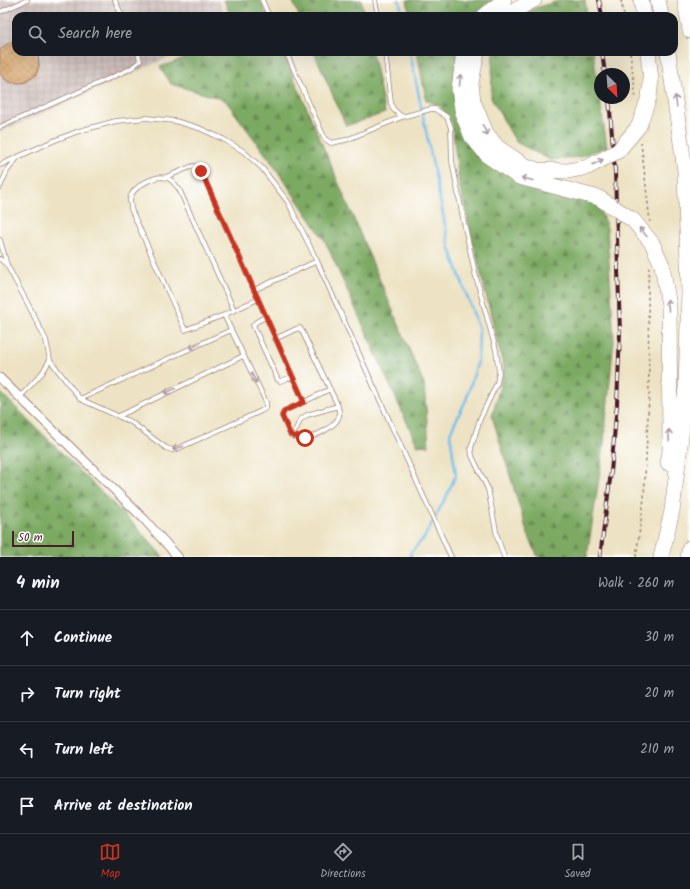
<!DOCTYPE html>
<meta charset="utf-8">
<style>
body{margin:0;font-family:Kalam,sans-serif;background:#20242c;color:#f1f3f6}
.compass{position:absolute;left:594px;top:68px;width:36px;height:36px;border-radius:50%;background:#171b24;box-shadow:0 4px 16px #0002;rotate:155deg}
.scale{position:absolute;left:12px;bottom:10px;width:62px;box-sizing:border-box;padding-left:4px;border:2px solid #4a1f2b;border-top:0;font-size:11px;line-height:14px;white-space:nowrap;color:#4a1f2b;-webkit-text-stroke:3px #fff;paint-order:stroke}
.stop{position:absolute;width:12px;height:12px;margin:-9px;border:3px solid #c8321e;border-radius:50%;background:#fff}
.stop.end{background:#c8321e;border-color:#fff;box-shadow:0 1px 4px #0008}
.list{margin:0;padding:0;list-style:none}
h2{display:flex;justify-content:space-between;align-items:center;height:52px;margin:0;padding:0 16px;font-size:17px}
h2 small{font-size:13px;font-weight:400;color:#9ea1a6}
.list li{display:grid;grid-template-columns:26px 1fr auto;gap:12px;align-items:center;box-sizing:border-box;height:56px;padding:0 16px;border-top:1px solid #363941}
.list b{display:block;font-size:15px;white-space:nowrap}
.list em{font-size:13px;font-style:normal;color:#9ea1a6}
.icon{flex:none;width:22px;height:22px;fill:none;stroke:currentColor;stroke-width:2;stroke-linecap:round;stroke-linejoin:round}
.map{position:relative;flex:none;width:690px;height:557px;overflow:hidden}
.search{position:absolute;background:#171b24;box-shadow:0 4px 16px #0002;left:12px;right:12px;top:12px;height:44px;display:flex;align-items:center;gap:10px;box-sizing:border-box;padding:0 14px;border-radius:12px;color:#9ea1a6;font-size:15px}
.sheet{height:276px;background:#171b24}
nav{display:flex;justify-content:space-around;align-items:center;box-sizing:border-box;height:56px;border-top:1px solid #363941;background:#171b24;font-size:11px;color:#9ea1a6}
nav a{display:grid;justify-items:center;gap:2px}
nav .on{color:#c8321e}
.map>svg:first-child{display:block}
.industrial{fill:url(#industrial-grid)}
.forest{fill:url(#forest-firs);stroke:#646447}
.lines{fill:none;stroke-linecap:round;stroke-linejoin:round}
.stream{stroke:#71bdea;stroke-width:2.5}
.building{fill:url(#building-cross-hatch)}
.lane-casing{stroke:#9c8178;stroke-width:5.5}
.street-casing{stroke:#9c8178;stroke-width:10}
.highway-casing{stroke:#9c8178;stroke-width:16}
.path{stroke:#9c8178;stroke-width:1.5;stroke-dasharray:3 3;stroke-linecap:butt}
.lane{stroke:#fff;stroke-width:4}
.street{stroke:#fff;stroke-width:8}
.highway{stroke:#fff;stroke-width:15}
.rail-casing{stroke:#4a1f2b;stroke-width:4}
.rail{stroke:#fff;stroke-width:2.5;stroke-dasharray:8;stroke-linecap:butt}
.highway-bridge-casing{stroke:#9c8178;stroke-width:16;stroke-linecap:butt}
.highway-bridge{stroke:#fff;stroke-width:15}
.oneway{stroke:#ae9aa0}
.route{stroke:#c8321e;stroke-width:5}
</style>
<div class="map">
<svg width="690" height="557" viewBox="0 0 690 557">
<defs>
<pattern id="industrial-grid" width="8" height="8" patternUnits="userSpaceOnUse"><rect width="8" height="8" fill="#cfc0bb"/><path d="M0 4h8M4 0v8" fill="none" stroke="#b3a5a1"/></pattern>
<pattern id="forest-firs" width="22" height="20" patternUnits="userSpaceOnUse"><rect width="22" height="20" fill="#7daa63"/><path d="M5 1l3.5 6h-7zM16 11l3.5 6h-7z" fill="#688a52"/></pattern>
<pattern id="building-cross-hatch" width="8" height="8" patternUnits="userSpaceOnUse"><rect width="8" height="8" fill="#d19856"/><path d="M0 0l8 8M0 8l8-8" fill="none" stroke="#ac7b47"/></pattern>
</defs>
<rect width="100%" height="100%" fill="#fff"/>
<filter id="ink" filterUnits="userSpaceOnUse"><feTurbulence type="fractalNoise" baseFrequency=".025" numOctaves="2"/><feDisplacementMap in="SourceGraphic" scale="8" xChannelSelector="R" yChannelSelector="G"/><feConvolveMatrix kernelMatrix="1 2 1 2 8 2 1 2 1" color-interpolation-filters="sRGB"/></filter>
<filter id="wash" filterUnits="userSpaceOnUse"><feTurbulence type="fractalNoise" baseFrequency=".012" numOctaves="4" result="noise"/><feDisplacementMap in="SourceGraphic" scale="16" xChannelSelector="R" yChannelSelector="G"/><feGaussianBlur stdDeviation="0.9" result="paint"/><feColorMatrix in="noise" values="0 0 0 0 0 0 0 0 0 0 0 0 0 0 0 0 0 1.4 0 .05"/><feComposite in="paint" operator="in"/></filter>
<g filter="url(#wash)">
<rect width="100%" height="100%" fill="#ede3c4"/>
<!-- industrial -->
<path class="industrial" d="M 0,0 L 218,0 L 225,16 L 16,16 L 16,52 L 180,52 L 0,132 Z"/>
<!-- forest -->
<path class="forest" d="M 224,0 L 260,0 L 267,16 L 231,16 Z
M 292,0 L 361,0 L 365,16 L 299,16 Z
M 407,0 L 494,0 L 478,16 L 410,16 Z
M 561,0 L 585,0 L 587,16 L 523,16 L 529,10 Z
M 202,52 L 283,52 L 424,384 L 429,446 L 417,445 L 325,241 L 272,163 L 225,100 L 171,84 L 160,67 Z
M 314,52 L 372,52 L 385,113 L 346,126 Z
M 417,52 L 457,52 L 463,130 L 597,203 L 607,228 L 614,340 L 603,452 L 587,557 L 538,557 L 527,532 L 492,416 L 504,369 L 459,184 L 452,123 L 440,106 L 426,100 Z
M 493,52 L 593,52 L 607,147 L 579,157 L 550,160 L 516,142 L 491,98 Z
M 0,392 L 135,525 L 163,557 L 0,557 Z"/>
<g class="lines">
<!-- stream -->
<path class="stream" d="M 399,0 L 403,16
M 410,52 L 450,249 L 479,329 L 478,361 L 466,400 L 450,433 L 456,475 L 446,497 L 424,538 L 411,552 L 410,557"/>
</g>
<g id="blocks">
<!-- building -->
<path class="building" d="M 12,41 L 16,41 L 16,52 L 37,52 L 38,55 L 39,65 L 36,74 L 33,77 L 25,82 L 20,83 L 10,82 L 6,80 L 0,74 L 0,50 L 7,44 Z"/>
</g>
</g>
<g filter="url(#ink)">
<use href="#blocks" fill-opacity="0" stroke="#9c8178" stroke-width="1"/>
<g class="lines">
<!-- lane casing -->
<g class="lane-casing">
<path id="lane" d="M 115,0 L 122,16
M 262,0 L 269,16
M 375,0 L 378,16
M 0,12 L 27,0
M 286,52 L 325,139 L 331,143 L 346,140 L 402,117 L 431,109 L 435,109 L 447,117 L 451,128 L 452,161 L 463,218 L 475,273 L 496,350 L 499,372 L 497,383 L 480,419 L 471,448 L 472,456 L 488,489 L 497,536 L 504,557
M 385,52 L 391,103 L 393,109 L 402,117
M 0,127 L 130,69 L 140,61 L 138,52
M 0,165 L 53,141 L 79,131 L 116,121 L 146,118 L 175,121 L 199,128 L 223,139 L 243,151 L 262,168 L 288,202 L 317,261 L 451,557
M 166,177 L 193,166 L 198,167 L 201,171 L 304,402 L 330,389
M 0,187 L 7,171 L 17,158
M 0,240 L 7,265 L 29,306 L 46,340 L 50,360 L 42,373 L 20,397
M 0,259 L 7,265
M 254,290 L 317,261
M 224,315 L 185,330 L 131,209 C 131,206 130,202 130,199 C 132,187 155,174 167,178 C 172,179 175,185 179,189 L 234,310
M 265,317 L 256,322 L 253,325 L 278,380 L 280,381 L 292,377
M 275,339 L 296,329 L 300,328 L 302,331 L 338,406 C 338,409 340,412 339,416 C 337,426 315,437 305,438 C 301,439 294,437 290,434 L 282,416 L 284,411 L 304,402
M 50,360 L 80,399 L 131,422 L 166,448 L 172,450 L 177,449 L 261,411 L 266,408 L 266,402 L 224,315 L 258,299
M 80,399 L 231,330
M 119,416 L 243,356
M 293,436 L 300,420 L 307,415 L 338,406"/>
</g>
<!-- street casing -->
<g class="street-casing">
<path id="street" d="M 0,378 L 144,519 L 178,557"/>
</g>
<!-- highway casing -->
<g class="highway-casing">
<path id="highway" d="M 641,0 L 644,16
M 658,0 L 661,16
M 685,0 L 690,31
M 484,16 L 504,0
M 505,16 L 534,0
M 648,52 L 651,80 L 649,97
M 662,265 L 669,306 L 670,451 L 668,463
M 661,557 L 672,511 L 681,437 L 686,387 L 689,292 L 685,171 L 668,52
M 688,557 L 690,548"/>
</g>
<!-- path -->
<path class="path" d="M 621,0 L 624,16
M 630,52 L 636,99
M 641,142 L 650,222
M 636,557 L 644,498 L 649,396 L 648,288 L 649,264"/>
<!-- lane -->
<use href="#lane" class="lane"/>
<!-- street -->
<use href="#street" class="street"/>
<!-- highway -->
<use href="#highway" class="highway"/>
<!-- rail casing -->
<g class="rail-casing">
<path id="rail" d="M 599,0 L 602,16
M 602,52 L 605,74
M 600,557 L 611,472 L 617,404 L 620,333 L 615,172 L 609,98"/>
</g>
<!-- rail -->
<use href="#rail" class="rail"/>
<!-- highway-bridge casing -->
<g class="highway-bridge-casing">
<path id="highway-bridge" d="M 464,52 L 459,89 L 463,115 L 472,137 L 488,156 L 519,177 L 599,198 L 633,220 L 652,243 L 662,265
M 477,52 L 471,83 L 473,101 L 486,133 L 497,147 L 524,165 L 537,170 L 568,171 L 588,167 L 618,151 L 639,126 L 649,97"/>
</g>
<!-- highway-bridge -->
<use href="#highway-bridge" class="highway-bridge"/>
</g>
<!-- one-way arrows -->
<defs><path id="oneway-shaft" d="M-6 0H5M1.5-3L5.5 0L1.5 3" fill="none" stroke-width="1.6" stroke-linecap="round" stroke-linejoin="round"/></defs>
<g class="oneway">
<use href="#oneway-shaft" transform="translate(460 80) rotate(-85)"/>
<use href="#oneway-shaft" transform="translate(676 101) rotate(-98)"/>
<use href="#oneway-shaft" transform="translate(485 130) rotate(63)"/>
<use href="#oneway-shaft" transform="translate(598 162) rotate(-27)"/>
<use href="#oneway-shaft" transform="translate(527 179) rotate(-165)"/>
<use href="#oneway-shaft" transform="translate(643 232) rotate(-130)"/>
<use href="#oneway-shaft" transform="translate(668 305) rotate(-95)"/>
<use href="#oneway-shaft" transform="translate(195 346) rotate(155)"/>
<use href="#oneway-shaft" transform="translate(254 378) rotate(63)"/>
<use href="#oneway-shaft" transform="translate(170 391) rotate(154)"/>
<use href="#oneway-shaft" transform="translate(669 435) rotate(-91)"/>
<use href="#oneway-shaft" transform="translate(178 448) rotate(163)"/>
</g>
</g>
<g class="lines" filter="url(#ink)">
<!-- route -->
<path class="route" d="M 201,171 L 304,402 L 284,411 L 282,416 L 290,434 L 293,436 L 305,438"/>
</g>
</svg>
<svg class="compass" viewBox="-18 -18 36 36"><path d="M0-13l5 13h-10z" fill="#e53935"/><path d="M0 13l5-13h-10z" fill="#9ea1a6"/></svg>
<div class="scale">50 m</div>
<div class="stop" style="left:305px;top:438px"></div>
<div class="stop end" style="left:201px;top:171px"></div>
<div class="search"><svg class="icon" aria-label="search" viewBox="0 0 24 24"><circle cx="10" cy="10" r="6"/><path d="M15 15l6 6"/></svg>Search here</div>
</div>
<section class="sheet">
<h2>4 min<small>Walk · 260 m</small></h2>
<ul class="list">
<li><svg class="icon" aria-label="ahead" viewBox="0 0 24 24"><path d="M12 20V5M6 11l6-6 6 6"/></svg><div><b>Continue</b></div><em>30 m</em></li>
<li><svg class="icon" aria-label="right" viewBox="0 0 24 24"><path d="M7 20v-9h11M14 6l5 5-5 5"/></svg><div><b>Turn right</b></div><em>20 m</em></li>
<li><svg class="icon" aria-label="left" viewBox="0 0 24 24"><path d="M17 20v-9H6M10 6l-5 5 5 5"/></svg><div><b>Turn left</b></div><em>210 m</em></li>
<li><svg class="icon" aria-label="arrive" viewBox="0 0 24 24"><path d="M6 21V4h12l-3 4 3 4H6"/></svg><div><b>Arrive at destination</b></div></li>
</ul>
</section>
<nav>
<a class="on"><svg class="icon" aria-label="map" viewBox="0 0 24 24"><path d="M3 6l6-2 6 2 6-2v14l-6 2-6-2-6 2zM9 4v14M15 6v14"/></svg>Map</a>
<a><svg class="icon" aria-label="directions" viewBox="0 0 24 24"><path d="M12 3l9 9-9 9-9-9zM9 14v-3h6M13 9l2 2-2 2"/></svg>Directions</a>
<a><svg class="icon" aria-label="saved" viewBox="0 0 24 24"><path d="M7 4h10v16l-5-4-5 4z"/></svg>Saved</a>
</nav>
